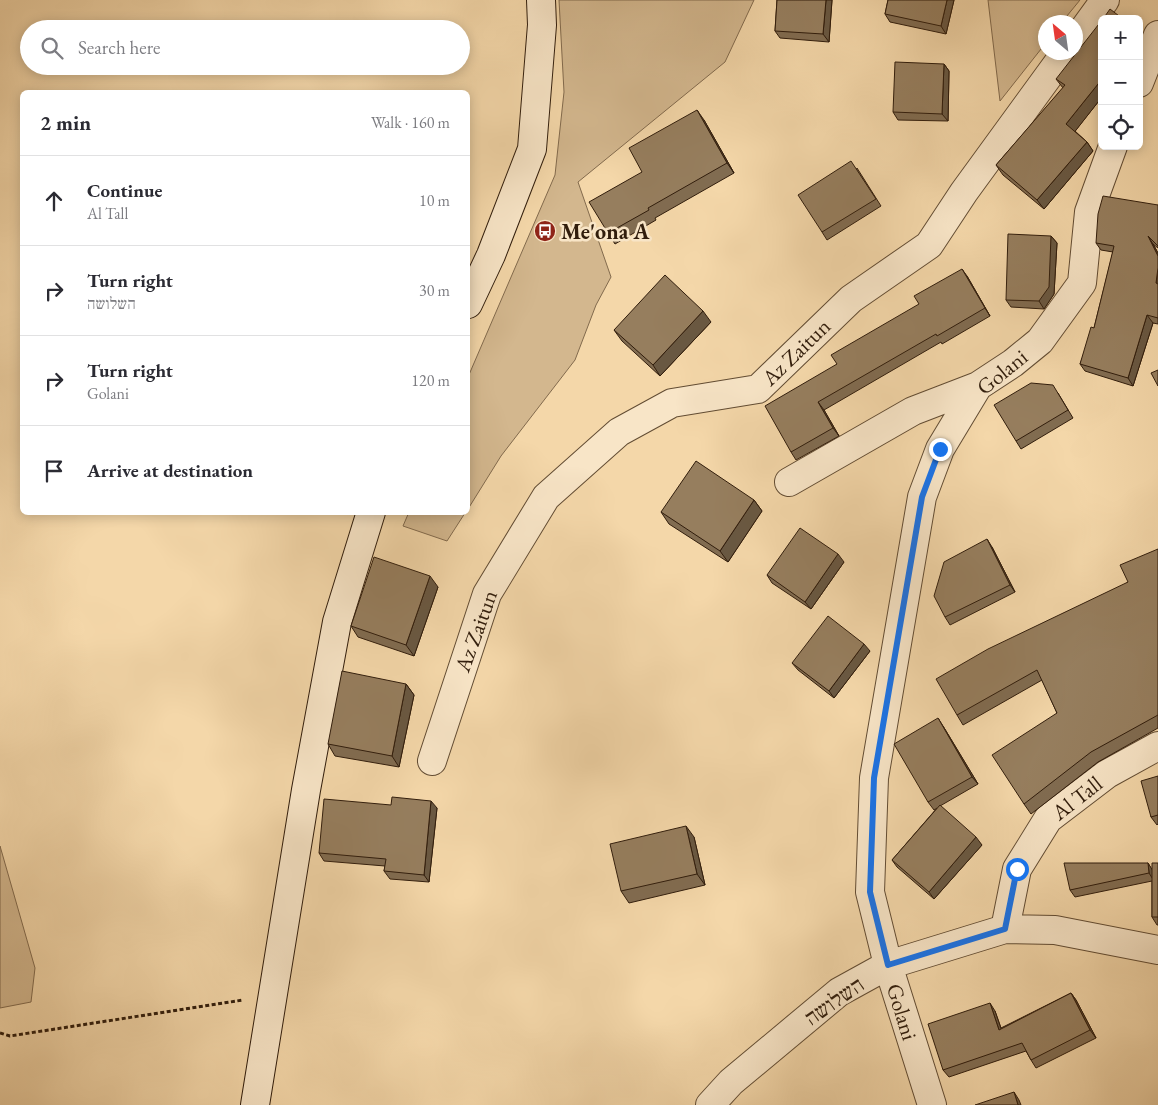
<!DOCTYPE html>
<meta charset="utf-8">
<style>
body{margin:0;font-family:"EB Garamond","Frank Ruhl Libre",serif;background:#f7f7f7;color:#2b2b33}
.controls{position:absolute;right:15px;top:15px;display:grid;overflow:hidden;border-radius:8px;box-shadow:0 2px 12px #0003}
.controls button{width:45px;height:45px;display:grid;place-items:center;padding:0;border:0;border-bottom:1px solid #e1e1e2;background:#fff;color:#2b2b33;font:25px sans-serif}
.compass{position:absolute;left:1038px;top:15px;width:45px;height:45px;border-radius:50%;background:#fff;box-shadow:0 2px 12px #0003;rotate:331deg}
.stop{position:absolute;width:15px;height:15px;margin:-11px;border:4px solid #1a73e8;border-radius:50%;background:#fff}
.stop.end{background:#1a73e8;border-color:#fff;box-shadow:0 1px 5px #0008}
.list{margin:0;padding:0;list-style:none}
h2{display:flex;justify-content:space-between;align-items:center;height:65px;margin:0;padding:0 20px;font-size:21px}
h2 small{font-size:16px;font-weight:400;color:#7c7c81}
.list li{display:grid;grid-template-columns:32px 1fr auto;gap:15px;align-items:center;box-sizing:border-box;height:90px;padding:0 20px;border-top:1px solid #e1e1e2}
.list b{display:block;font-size:19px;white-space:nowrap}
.list p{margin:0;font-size:16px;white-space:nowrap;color:#7c7c81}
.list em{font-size:16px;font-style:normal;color:#7c7c81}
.icon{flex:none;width:28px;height:28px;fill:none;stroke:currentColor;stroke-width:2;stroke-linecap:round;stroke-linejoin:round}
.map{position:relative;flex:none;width:1158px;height:1105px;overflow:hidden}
.search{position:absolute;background:#fff;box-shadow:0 2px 12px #0003;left:20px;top:20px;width:450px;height:55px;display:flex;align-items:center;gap:12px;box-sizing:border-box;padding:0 18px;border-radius:28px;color:#7c7c81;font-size:19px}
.panel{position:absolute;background:#fff;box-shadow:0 2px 12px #0003;left:20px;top:90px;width:450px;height:425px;border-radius:8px}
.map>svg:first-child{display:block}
.green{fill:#d3b78e;stroke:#826a4d}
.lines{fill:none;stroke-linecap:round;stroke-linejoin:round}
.minor-casing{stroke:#624c33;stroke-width:30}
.secondary-casing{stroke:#311d0c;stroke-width:30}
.path{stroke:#311d0c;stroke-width:3;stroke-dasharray:4 2.5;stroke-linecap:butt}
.minor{stroke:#f8e5c7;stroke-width:28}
.secondary{stroke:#f8e5c7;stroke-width:28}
.wall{fill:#816c51;stroke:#311d0c}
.shaded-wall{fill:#695842;stroke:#311d0c}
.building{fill:#967e5e;stroke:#311d0c}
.route{stroke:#1a73e8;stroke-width:6}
.labels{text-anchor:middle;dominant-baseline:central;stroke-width:5;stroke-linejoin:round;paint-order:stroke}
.poi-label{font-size:22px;font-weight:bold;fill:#311d0c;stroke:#f8e5c7;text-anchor:start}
.street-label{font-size:22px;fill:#311d0c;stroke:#f8e5c7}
</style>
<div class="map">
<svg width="1158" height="1105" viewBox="0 0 1158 1105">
<rect width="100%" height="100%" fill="#f4d7a9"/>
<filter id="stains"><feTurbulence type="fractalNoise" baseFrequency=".004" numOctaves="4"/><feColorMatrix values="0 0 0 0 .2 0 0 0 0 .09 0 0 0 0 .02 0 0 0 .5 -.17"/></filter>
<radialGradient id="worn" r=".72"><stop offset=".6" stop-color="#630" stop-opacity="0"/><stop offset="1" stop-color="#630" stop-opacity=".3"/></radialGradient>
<!-- green -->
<path class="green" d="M 559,0 L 754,0 L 725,62 L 578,182 L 611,277 L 596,305 L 575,360 L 501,456 L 468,509 L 468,377 L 555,175 L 564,92 Z
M 988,0 L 1080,0 L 1062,22 L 1046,22 L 1045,44 L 1000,101 Z
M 409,512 L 465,512 L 465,513 L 447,541 L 403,526 Z
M 0,846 L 35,968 L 31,1002 L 0,1008 Z"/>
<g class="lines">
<!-- minor casing -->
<g class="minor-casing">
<path id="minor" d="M 1076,40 L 1105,0
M 1139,83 L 1158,35
M 789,482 L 913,411 L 978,386 L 1013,363 L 1040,341 L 1082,283 L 1089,212 L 1113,146
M 432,761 L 487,594 L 546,497 L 619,432 L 672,403 L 758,389 L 851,299 L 929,245 L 964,192 L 1066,52
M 1005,929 L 1017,869 L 1048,819 L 1107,774 L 1158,746
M 710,1105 L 731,1082 L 839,992 L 888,965 L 1005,929 L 1055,930 L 1158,950
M 932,1105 L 888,965 L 870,892 L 874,778 L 922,497 L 940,449 L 978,386"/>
</g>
<!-- secondary casing -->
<g class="secondary-casing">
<path id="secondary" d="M 468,304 L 491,255 L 532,149 L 542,25 L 541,0
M 255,1105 L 306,790 L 337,622 L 371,512"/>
</g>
<!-- path -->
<path class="path" d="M 0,1033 L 10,1036 L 243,1000"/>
<!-- minor -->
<use href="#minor" class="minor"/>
<!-- secondary -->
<use href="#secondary" class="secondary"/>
</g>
<!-- wall -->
<path class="wall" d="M 777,0 L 832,0 L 829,42 L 780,38 L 775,31 Z
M 888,0 L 954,0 L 946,34 L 890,22 L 885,14 Z
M 944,64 L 949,71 L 948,121 L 898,120 L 893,112 Z
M 1056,79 L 1102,97 L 1075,131 L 1087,142 L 1093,151 L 1044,209 L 1003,175 L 996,165 L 1063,88 Z
M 704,120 L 734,173 L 655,218 L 656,220 L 615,244 L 608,233 L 642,172 Z
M 857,168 L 881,206 L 827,240 L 822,232 Z
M 1158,205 L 1158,248 L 1153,244 L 1158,253 L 1158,324 L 1153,323 L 1133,386 L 1085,371 L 1080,364 L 1094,328 L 1113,252 L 1101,250 L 1096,243 Z
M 1051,236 L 1057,243 L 1054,294 L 1044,309 L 1011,307 L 1006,300 Z
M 967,276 L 990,316 L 942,344 L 941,342 L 824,410 L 839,436 L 796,460 L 791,452 L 837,364 Z
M 711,322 L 660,376 L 622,341 L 614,330 Z
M 1058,393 L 1073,418 L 1021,449 L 1016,441 Z
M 754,500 L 762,511 L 728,562 L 669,524 L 661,512 Z
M 992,547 L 1015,592 L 950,625 L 945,617 Z
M 1158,549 L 1158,728 L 1098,762 L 1031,814 L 1024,804 L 1057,713 L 1042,680 L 963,725 L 957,715 L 1128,582 Z
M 844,562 L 811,609 L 772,583 L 767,575 Z
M 438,587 L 414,656 L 358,637 L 351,626 Z
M 870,651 L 834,698 L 798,670 L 792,663 Z
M 406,684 L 414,695 L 399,767 L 335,756 L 328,744 Z
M 943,726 L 978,784 L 940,806 L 982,845 L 934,899 L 897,867 L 892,860 L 937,808 L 934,810 L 928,802 Z
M 1158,776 L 1158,824 L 1157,825 L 1151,817 Z
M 437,808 L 429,882 L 390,879 L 384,871 L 385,866 L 324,861 L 319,853 Z
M 694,837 L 705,885 L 629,903 L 621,891 Z
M 1148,863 L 1152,870 L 1158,863 L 1158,925 L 1157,925 L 1152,917 L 1152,881 L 1075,897 L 1070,890 Z
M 1071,993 L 1076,1000 L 1096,1038 L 1036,1068 L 1031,1060 L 1026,1051 L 949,1077 L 943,1070 L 995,1011 L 1001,1028 Z"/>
<!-- shaded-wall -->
<path class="shaded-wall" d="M 826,0 L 832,0 L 829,42 L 823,34 Z
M 947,0 L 954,0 L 946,34 L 941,26 Z
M 944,64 L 949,71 L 948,121 L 942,114 Z
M 1102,79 L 1102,97 L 1073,134 L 1066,124 Z
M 697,110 L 704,120 L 734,173 L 727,163 Z
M 1087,142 L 1093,151 L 1044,209 L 1037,200 Z
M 1051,236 L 1057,243 L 1054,294 L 1044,309 L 1039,301 Z
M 1148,236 L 1153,244 L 1158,253 L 1158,256 Z
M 1158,268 L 1158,286 L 1156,283 Z
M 962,269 L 967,276 L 990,316 L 985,308 Z
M 703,311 L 711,322 L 660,376 L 653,365 Z
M 1147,315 L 1153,323 L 1133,386 L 1128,378 Z
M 818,402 L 824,410 L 839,436 L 833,428 Z
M 754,500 L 762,511 L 728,562 L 720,551 Z
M 987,539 L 992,547 L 1015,592 L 1010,585 Z
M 838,554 L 844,562 L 811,609 L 805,602 Z
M 430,576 L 438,587 L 414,656 L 406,645 Z
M 864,644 L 870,651 L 834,698 L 829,691 Z
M 406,684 L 414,695 L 399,767 L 392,756 Z
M 938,718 L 943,726 L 978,784 L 972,777 Z
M 431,801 L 437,808 L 429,882 L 424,875 Z
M 686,826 L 694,837 L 705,885 L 697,874 Z
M 976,837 L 982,845 L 934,899 L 929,892 Z
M 1148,863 L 1153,871 L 1154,881 L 1149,873 Z
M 1071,993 L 1076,1000 L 1096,1038 L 1090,1030 Z
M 990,1003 L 995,1011 L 1004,1037 L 999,1030 Z
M 1014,1092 L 1019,1100 L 1021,1105 L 1018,1105 Z"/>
<!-- building -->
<path class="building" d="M 777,0 L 826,0 L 823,34 L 775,31 Z
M 888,0 L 947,0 L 941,26 L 885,14 Z
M 1110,9 L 1123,19 L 1103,19 Z
M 1102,20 L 1102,79 L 1066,124 L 1087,142 L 1037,200 L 996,165 L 1065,85 L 1056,79 Z
M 895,62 L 944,64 L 942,114 L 893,112 Z
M 697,110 L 727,163 L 648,208 L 649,210 L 608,233 L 589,202 L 642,172 L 629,148 Z
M 851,161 L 876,199 L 822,232 L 798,195 Z
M 1103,196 L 1158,205 L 1158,246 L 1148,236 L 1158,256 L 1158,268 L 1156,283 L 1158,284 L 1158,318 L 1147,315 L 1128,378 L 1080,364 L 1091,327 L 1094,328 L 1114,246 L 1096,243 L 1098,214 Z
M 1008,234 L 1051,236 L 1049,287 L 1039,301 L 1006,300 Z
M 962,269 L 985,308 L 937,336 L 936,334 L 818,402 L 833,428 L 791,452 L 765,406 L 837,364 L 831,355 L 919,304 L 914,296 Z
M 665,275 L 703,311 L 653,365 L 614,330 Z
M 1158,370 L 1158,386 L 1151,373 Z
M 1031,383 L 1053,385 L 1068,410 L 1016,441 L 994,405 Z
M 696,461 L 754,500 L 720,551 L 661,512 Z
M 800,528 L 838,554 L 805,602 L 767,575 Z
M 987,539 L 1010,585 L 945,617 L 934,596 L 944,562 Z
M 1158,549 L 1158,715 L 1091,752 L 1024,804 L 992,755 L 1057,713 L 1037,670 L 957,715 L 936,679 L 988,649 L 1128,582 L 1120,565 Z
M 374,557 L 430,576 L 406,645 L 351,626 Z
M 828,616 L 864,644 L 829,691 L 792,663 Z
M 342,671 L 406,684 L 392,756 L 328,744 Z
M 938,718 L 972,777 L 928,802 L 894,744 Z
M 1158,776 L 1158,815 L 1151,817 L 1141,781 Z
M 392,797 L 431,801 L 424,875 L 384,871 L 386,859 L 319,853 L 324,799 L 391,805 Z
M 940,805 L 976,837 L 929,892 L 892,860 Z
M 686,826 L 697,874 L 621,891 L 610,844 Z
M 1064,863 L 1148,863 L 1149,873 L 1070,890 Z
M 1152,863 L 1158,863 L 1158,917 L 1152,917 Z
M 1071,993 L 1090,1030 L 1031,1060 L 1022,1043 L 943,1070 L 928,1024 L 990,1003 L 999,1030 Z
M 1014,1092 L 1018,1105 L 975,1105 Z"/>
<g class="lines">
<!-- route -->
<path class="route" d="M 940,449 L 922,497 L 874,778 L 870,892 L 888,965 L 1005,929 L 1017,869"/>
</g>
<!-- icons -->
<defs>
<g id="bus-disc" transform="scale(1.125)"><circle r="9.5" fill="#8f2418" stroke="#f8e5c7"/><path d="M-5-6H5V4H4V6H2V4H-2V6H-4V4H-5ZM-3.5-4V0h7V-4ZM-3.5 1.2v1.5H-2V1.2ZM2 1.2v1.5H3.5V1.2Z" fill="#fff"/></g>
</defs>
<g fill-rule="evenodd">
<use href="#bus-disc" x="545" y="231"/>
</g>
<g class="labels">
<!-- poi labels -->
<g class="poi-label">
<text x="561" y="231">Me'ona A</text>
</g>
<!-- street labels -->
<g class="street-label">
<text transform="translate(796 352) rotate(-44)">Az Zaitun</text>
<text transform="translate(1002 372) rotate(-39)">Golani</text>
<text transform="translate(476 631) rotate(-70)">Az Zaitun</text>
<text transform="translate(1077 798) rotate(-38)">Al Tall</text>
<text transform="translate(834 1001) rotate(-35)">השלושה</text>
<text transform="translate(902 1012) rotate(73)">Golani</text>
</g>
</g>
<rect width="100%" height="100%" filter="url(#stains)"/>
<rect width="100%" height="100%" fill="url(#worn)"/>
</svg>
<div class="controls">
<button>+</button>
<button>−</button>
<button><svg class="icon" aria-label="locate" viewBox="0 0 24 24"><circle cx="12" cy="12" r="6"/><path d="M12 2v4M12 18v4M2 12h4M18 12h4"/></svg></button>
</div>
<svg class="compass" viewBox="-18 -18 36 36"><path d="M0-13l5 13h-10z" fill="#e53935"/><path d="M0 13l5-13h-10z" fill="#7c7c81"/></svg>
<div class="stop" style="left:1017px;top:869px"></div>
<div class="stop end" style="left:940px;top:449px"></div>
<div class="search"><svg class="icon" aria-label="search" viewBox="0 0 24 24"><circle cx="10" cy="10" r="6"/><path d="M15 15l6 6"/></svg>Search here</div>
<section class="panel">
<h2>2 min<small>Walk · 160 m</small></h2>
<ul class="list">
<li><svg class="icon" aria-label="ahead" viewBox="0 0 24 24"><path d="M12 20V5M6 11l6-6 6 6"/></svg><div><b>Continue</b><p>Al Tall</p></div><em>10 m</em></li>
<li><svg class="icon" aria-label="right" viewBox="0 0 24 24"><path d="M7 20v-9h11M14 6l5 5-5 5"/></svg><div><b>Turn right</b><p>השלושה</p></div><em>30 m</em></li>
<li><svg class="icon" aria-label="right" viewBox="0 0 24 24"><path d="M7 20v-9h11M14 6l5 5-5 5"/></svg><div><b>Turn right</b><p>Golani</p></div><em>120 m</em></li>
<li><svg class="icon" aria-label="arrive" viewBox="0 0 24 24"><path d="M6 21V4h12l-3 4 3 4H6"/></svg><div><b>Arrive at destination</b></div></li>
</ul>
</section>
</div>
